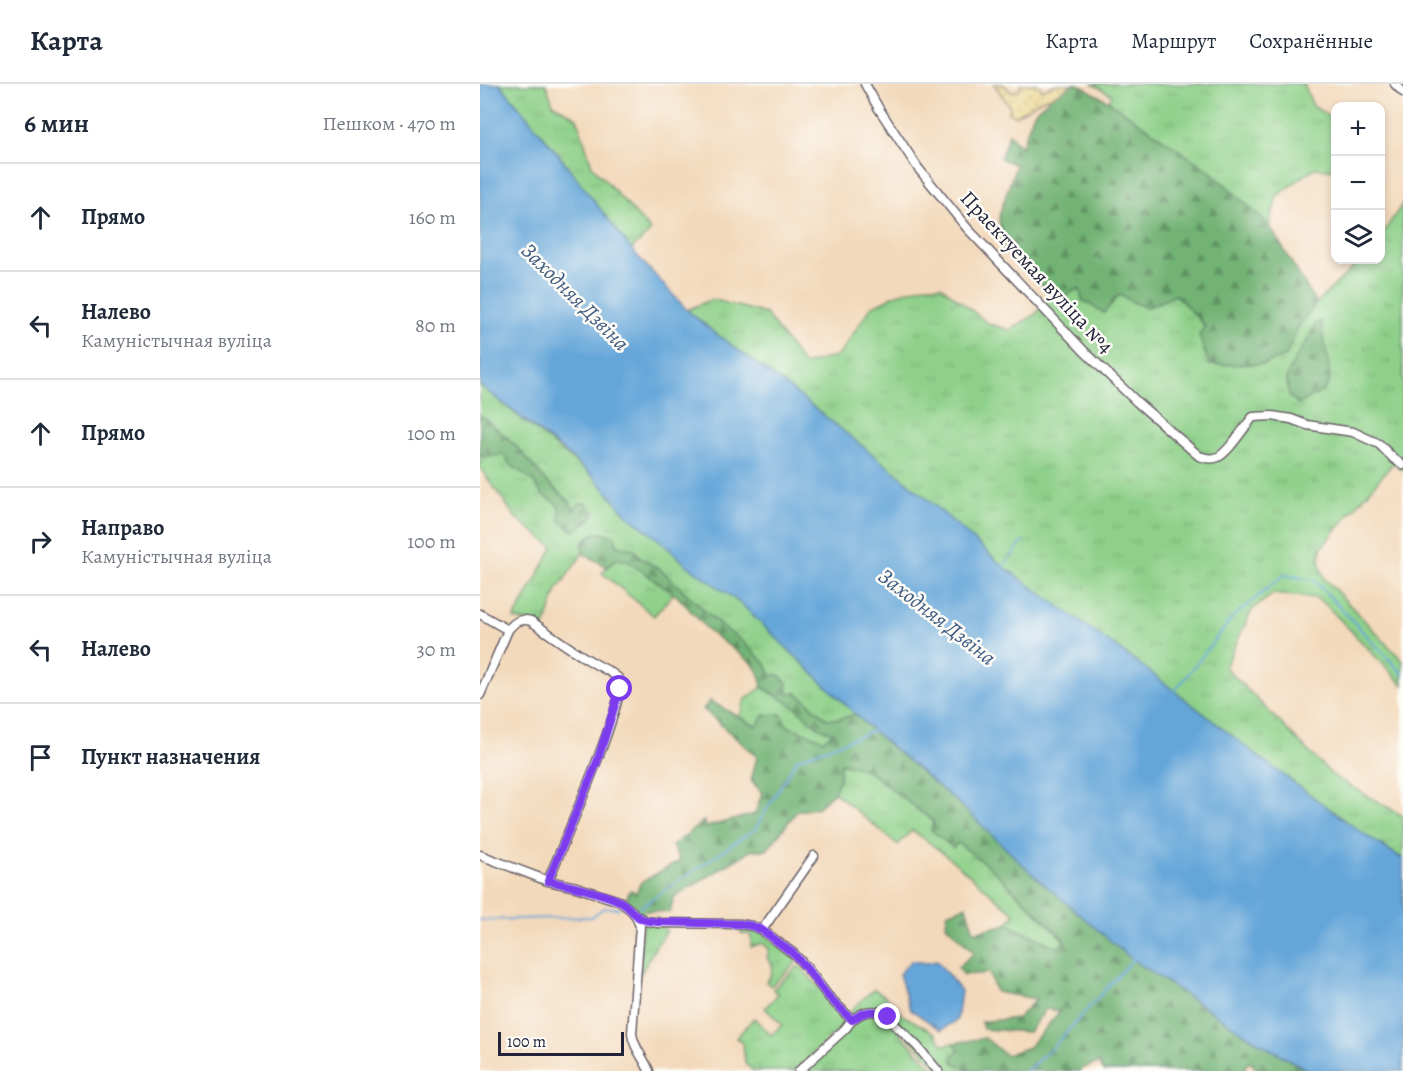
<!DOCTYPE html>
<html lang="ru">
<meta charset="utf-8">
<style>
body{margin:0;font-family:Alegreya,serif;background:#f6f6f7;color:#1f2937}
.controls{position:absolute;right:18px;top:18px;display:grid;overflow:hidden;border-radius:12px;box-shadow:0 3px 9px #0003}
.controls button{width:54px;height:54px;display:grid;place-items:center;padding:0;border:0;border-bottom:2px solid #e0e1e3;background:#fff;color:#1f2937;font:30px sans-serif}
.scale{position:absolute;left:18px;bottom:15px;width:126px;box-sizing:border-box;padding-left:6px;border:3px solid #22223b;border-top:0;font-size:16px;line-height:21px;white-space:nowrap;color:#22223b;-webkit-text-stroke:4px #fdfcf7;paint-order:stroke}
.stop{position:absolute;width:18px;height:18px;margin:-14px;border:4px solid #7c3aed;border-radius:50%;background:#fff}
.stop.end{background:#7c3aed;border-color:#fff;box-shadow:0 2px 6px #0008}
.list{margin:0;padding:0;list-style:none}
h2{display:flex;justify-content:space-between;align-items:center;height:78px;margin:0;padding:0 24px;font-size:26px}
h2 small{font-size:20px;font-weight:400;color:#747a83}
.list li{display:grid;grid-template-columns:39px 1fr auto;gap:18px;align-items:center;box-sizing:border-box;height:108px;padding:0 24px;border-top:2px solid #e0e1e3}
.list b{display:block;font-size:22px;white-space:nowrap}
.list p{margin:0;font-size:20px;white-space:nowrap;color:#747a83}
.list em{font-size:20px;font-style:normal;color:#747a83}
.icon{flex:none;width:33px;height:33px;fill:none;stroke:currentColor;stroke-width:2;stroke-linecap:round;stroke-linejoin:round}
.map{position:relative;flex:none;width:923px;height:987px;overflow:hidden}
header{display:flex;align-items:center;gap:36px;box-sizing:border-box;height:84px;padding:0 30px;background:#fff;border-bottom:2px solid #e0e1e3}
header strong{font-size:28px}
nav{display:flex;gap:33px;margin-inline-start:auto;font-size:21px}
main{display:flex}
aside{flex:1;background:#fff}
.map>svg:first-child{display:block}
.grass{fill:url(#grass-tufts);stroke:#587962;stroke-width:1.5}
.forest{fill:url(#forest-firs);stroke:#4a6a58;stroke-width:1.5}
.sand{fill:url(#sand-dots);stroke:#887e6c;stroke-width:1.5}
.water{fill:#65a6d9;stroke:#44648a;stroke-width:1.5}
.lines{fill:none;stroke-linecap:round;stroke-linejoin:round}
.stream{stroke:#65a6d9;stroke-width:2}
.minor-casing{stroke:#6b6268;stroke-width:11}
.minor{stroke:#fff;stroke-width:8}
.route{stroke:#7c3aed;stroke-width:8}
.labels{text-anchor:middle;dominant-baseline:central;stroke-width:5;stroke-linejoin:round;paint-order:stroke}
.street-label{font-size:21px;fill:#22223b;stroke:#fdfcf7}
.water-label{font-size:22px;font-style:italic;fill:#405d82;stroke:#fdfcf7}
</style>
<header>
<strong>Карта</strong>
<nav><a>Карта</a><a>Маршрут</a><a>Сохранённые</a></nav>
</header>
<main>
<aside>
<h2>6 мин<small>Пешком · 470 m</small></h2>
<ul class="list">
<li><svg class="icon" aria-label="ahead" viewBox="0 0 24 24"><path d="M12 20V5M6 11l6-6 6 6"/></svg><div><b>Прямо</b></div><em>160 m</em></li>
<li><svg class="icon" aria-label="left" viewBox="0 0 24 24"><path d="M17 20v-9H6M10 6l-5 5 5 5"/></svg><div><b>Налево</b><p>Камуністычная вуліца</p></div><em>80 m</em></li>
<li><svg class="icon" aria-label="ahead" viewBox="0 0 24 24"><path d="M12 20V5M6 11l6-6 6 6"/></svg><div><b>Прямо</b></div><em>100 m</em></li>
<li><svg class="icon" aria-label="right" viewBox="0 0 24 24"><path d="M7 20v-9h11M14 6l5 5-5 5"/></svg><div><b>Направо</b><p>Камуністычная вуліца</p></div><em>100 m</em></li>
<li><svg class="icon" aria-label="left" viewBox="0 0 24 24"><path d="M17 20v-9H6M10 6l-5 5 5 5"/></svg><div><b>Налево</b></div><em>30 m</em></li>
<li><svg class="icon" aria-label="arrive" viewBox="0 0 24 24"><path d="M6 21V4h12l-3 4 3 4H6"/></svg><div><b>Пункт назначения</b></div></li>
</ul>
</aside>
<div class="map">
<svg width="923" height="987" viewBox="0 0 923 987">
<defs>
<pattern id="grass-tufts" width="24" height="20" patternUnits="userSpaceOnUse" patternTransform="scale(1.5)"><rect width="24" height="20" fill="#8ed089"/><path d="M3 7l-1-3M5 7V3M7 7l1-3M15 17l-1-3M17 17v-4M19 17l1-3" fill="none" stroke="#7ab277"/></pattern>
<pattern id="forest-firs" width="22" height="20" patternUnits="userSpaceOnUse" patternTransform="scale(1.5)"><rect width="22" height="20" fill="#72b275"/><path d="M5 1l3.5 6h-7zM16 11l3.5 6h-7z" fill="#5d9061"/></pattern>
<pattern id="sand-dots" width="8" height="8" patternUnits="userSpaceOnUse" patternTransform="scale(1.5)"><rect width="8" height="8" fill="#eeda9e"/><path d="M2 2h.1M6 6h.1" fill="none" stroke="#ccbb89" stroke-width="1.8" stroke-linecap="round"/></pattern>
</defs>
<rect width="100%" height="100%" fill="#fdfcf7"/>
<filter id="ink" filterUnits="userSpaceOnUse"><feTurbulence type="fractalNoise" baseFrequency=".0167" numOctaves="2"/><feDisplacementMap in="SourceGraphic" scale="12" xChannelSelector="R" yChannelSelector="G"/><feConvolveMatrix kernelMatrix="1 2 1 2 8 2 1 2 1" color-interpolation-filters="sRGB"/></filter>
<filter id="wash" filterUnits="userSpaceOnUse"><feTurbulence type="fractalNoise" baseFrequency=".008" numOctaves="4" result="noise"/><feDisplacementMap in="SourceGraphic" scale="24" xChannelSelector="R" yChannelSelector="G"/><feGaussianBlur stdDeviation="1.35" result="paint"/><feColorMatrix in="noise" values="0 0 0 0 0 0 0 0 0 0 0 0 0 0 0 0 0 1.4 0 .05"/><feComposite in="paint" operator="in"/></filter>
<g filter="url(#wash)">
<rect width="100%" height="100%" fill="#f3d9bb"/>
<!-- grass -->
<path class="grass" d="M 20,0 L 66,0 L 73,20 L 97,34 L 112,82 L 171,147 L 151,166 L 78,70 Z
M 613,0 L 824,0 L 833,22 L 855,36 L 855,86 L 835,84 L 797,112 L 789,141 L 731,88 L 628,17 L 632,11 Z
M 923,119 L 923,386 L 913,379 L 841,464 L 839,478 L 844,494 L 923,577 L 923,601 L 845,520 L 835,514 L 793,510 L 772,526 L 745,583 L 853,692 L 923,732 L 923,775 L 885,751 L 783,676 L 665,584 L 524,483 L 453,420 L 421,393 L 312,306 L 231,246 L 207,226 L 232,215 L 286,230 L 324,281 L 359,271 L 391,223 L 417,210 L 444,202 L 461,202 L 509,240 L 530,246 L 556,230 L 569,208 L 584,213 L 599,204 L 639,210 L 666,224 L 696,210 L 725,242 L 806,272 L 818,243 L 836,219 L 881,176 L 900,176 L 901,152 Z
M 0,301 L 116,395 L 146,430 L 178,455 L 208,482 L 259,518 L 376,630 L 359,635 L 347,635 L 317,609 L 308,609 L 307,599 L 299,591 L 291,591 L 285,579 L 261,556 L 240,541 L 179,484 L 162,475 L 154,465 L 136,461 L 125,449 L 115,449 L 106,454 L 102,460 L 103,469 L 77,506 L 65,542 L 34,535 L 73,463 L 36,434 L 0,384 L 0,371 L 6,374 L 23,369 L 31,381 L 51,395 L 63,411 L 76,419 L 81,428 L 94,426 L 89,417 L 64,395 L 37,363 L 3,333 L 0,333 Z
M 136,475 L 146,476 L 194,509 L 174,532 L 122,489 L 127,483 Z
M 282,603 L 314,622 L 338,643 L 354,649 L 344,656 L 307,642 L 276,642 L 259,634 L 265,616 Z
M 360,679 L 387,686 L 453,737 L 513,786 L 585,857 L 578,864 L 527,840 L 535,830 L 467,772 L 432,746 L 418,761 L 354,708 L 359,697 Z
M 171,834 L 178,834 L 182,843 L 187,847 L 176,862 L 160,891 L 162,842 L 165,835 Z
M 260,841 L 283,849 L 316,876 L 316,879 L 291,902 L 286,898 L 291,892 L 293,882 L 287,874 L 289,865 L 282,859 L 271,863 L 271,851 L 261,849 Z
M 317,883 L 321,883 L 365,933 L 365,940 L 315,987 L 273,987 L 265,979 L 263,960 L 256,954 L 274,934 L 291,951 L 302,941 L 285,924 L 298,910 L 293,905 Z
M 394,905 L 407,913 L 424,932 L 455,949 L 463,961 L 473,959 L 480,965 L 489,987 L 461,987 L 401,924 C 390,922 382,926 373,931 L 369,928 Z
M 395,930 L 407,935 L 455,987 L 323,987 L 382,932 Z"/>
<!-- forest -->
<path class="forest" d="M 593,0 L 598,0 L 628,17 L 731,88 L 789,141 L 836,219 L 818,243 L 806,272 L 784,280 L 729,281 L 719,251 L 725,242 L 696,211 L 666,224 L 639,211 L 624,229 L 602,216 L 599,204 L 584,213 L 569,208 L 521,164 L 519,132 L 536,81 L 520,74 L 529,50 L 541,63 L 554,29 L 571,13 Z
M 841,237 L 844,259 L 848,274 L 850,297 L 843,307 L 819,320 L 809,312 L 806,294 L 814,277 L 830,252 L 836,238 Z
M 0,333 L 3,333 L 37,363 L 64,395 L 89,417 L 94,426 L 100,419 L 106,419 L 114,428 L 112,434 L 93,447 L 79,436 L 81,428 L 76,419 L 63,411 L 51,395 L 31,381 L 23,370 L 6,374 L 0,371 Z
M 115,449 L 125,449 L 135,452 L 137,462 L 154,465 L 162,475 L 179,484 L 240,541 L 261,556 L 285,579 L 291,591 L 299,591 L 307,599 L 308,609 L 317,609 L 347,635 L 359,635 L 376,630 L 393,647 L 483,723 L 653,876 L 773,955 L 829,987 L 779,987 L 770,978 L 765,982 L 765,987 L 624,987 L 618,979 L 603,984 L 600,987 L 489,987 L 473,978 L 472,973 L 480,965 L 473,959 L 505,954 L 526,971 L 549,963 L 580,927 L 566,925 L 549,948 L 503,945 L 501,938 L 538,934 L 556,915 L 516,908 L 509,889 L 484,891 L 478,883 L 494,869 L 466,841 L 467,829 L 486,822 L 494,848 L 527,840 L 578,864 L 585,856 L 513,786 L 478,759 L 473,764 L 451,746 L 453,737 L 387,686 L 361,679 L 359,697 L 354,708 L 337,724 L 317,727 L 287,766 L 272,766 L 194,813 L 190,828 L 165,827 L 158,832 L 146,819 L 145,815 L 148,812 L 148,809 L 151,806 L 156,809 L 161,798 L 200,777 L 192,762 L 224,737 L 226,743 L 275,730 L 282,709 L 271,696 L 277,673 L 223,625 L 230,617 L 276,642 L 285,631 L 301,630 L 307,642 L 344,656 L 353,649 L 338,643 L 314,622 L 282,603 L 279,590 L 273,580 L 230,548 L 197,512 L 146,476 L 136,475 L 127,483 L 103,469 C 102,457 106,455 115,449 Z"/>
<!-- sand -->
<path class="sand" d="M 514,0 L 523,0 L 531,8 L 539,6 L 541,0 L 558,0 L 562,6 L 576,0 L 593,0 L 571,13 L 561,16 L 535,32 L 529,29 L 530,23 Z"/>
<!-- water -->
<path class="water" d="M 0,0 L 20,0 L 78,70 L 152,166 L 207,226 L 231,246 L 312,306 L 421,393 L 453,420 L 524,483 L 665,584 L 783,676 L 885,751 L 923,775 L 923,987 L 829,987 L 773,955 L 653,876 L 549,787 L 483,723 L 393,647 L 259,518 L 208,482 L 178,455 L 146,430 L 116,395 L 85,368 L 1,302 L 0,301 Z
M 431,877 L 447,879 L 457,877 L 481,907 L 477,936 L 461,946 L 430,925 L 419,890 Z"/>
<g class="lines">
<!-- stream -->
<path class="stream" d="M 523,483 L 543,457
M 694,608 L 753,533 L 804,491 L 834,496 L 923,590
M 159,824 L 275,745 L 317,675 L 393,647 L 395,645
M 0,836 L 111,833 L 124,824 L 140,824
M 546,987 L 573,963 L 654,874"/>
</g>
</g>
<g filter="url(#ink)">
<g class="lines">
<!-- minor casing -->
<g class="minor-casing">
<path id="minor" d="M 385,0 L 399,25 L 438,84 L 487,144 L 604,267 L 657,318 L 719,372 C 726,374 731,376 738,373 C 748,369 765,342 773,333 L 792,332 L 811,335 L 827,341 L 873,348 L 899,360 L 914,375 L 923,381
M 915,0 L 923,8
M 0,530 L 28,546 C 35,537 41,534 51,537 C 71,551 91,566 112,578 C 120,583 133,588 139,595 C 149,610 78,772 68,797
M 0,611 L 28,546
M 0,771 L 68,797 L 96,803 L 139,817 L 152,827 L 156,832 L 160,842 L 152,949 C 153,963 164,974 169,987
M 156,832 L 166,837 L 178,839 L 260,840 L 272,842 L 282,846
M 372,936 C 382,928 390,925 403,929 L 437,962 L 458,987
M 319,987 L 365,945 L 372,936 L 348,912 L 327,884 L 314,870 L 282,846 L 334,772"/>
</g>
<!-- minor -->
<use href="#minor" class="minor"/>
</g>
</g>
<g class="lines" filter="url(#ink)">
<!-- route -->
<path class="route" d="M 140,605 L 117,678 L 68,797 C 91,802 115,807 137,816 C 146,820 150,826 156,831 C 161,837 171,837 178,838 L 260,840 L 272,842 L 282,846 L 314,870 L 327,885 L 348,912 L 372,936 C 384,927 395,924 408,933"/>
</g>
<g class="labels">
<!-- street labels -->
<g class="street-label">
<text transform="translate(557 188) rotate(47)">Праектуемая вуліца №4</text>
</g>
<!-- water labels -->
<g class="water-label">
<text transform="translate(95 213) rotate(45)">Заходняя Дзвіна</text>
<text transform="translate(457 533) rotate(38)">Заходняя Дзвіна</text>
</g>
</g>
</svg>
<div class="controls">
<button>+</button>
<button>−</button>
<button><svg class="icon" aria-label="layers" viewBox="0 0 24 24"><path d="M12 4l9 5-9 5-9-5zM3 14l9 5 9-5"/></svg></button>
</div>
<div class="scale">100 m</div>
<div class="stop" style="left:140px;top:605px"></div>
<div class="stop end" style="left:408px;top:933px"></div>
</div>
</main>
